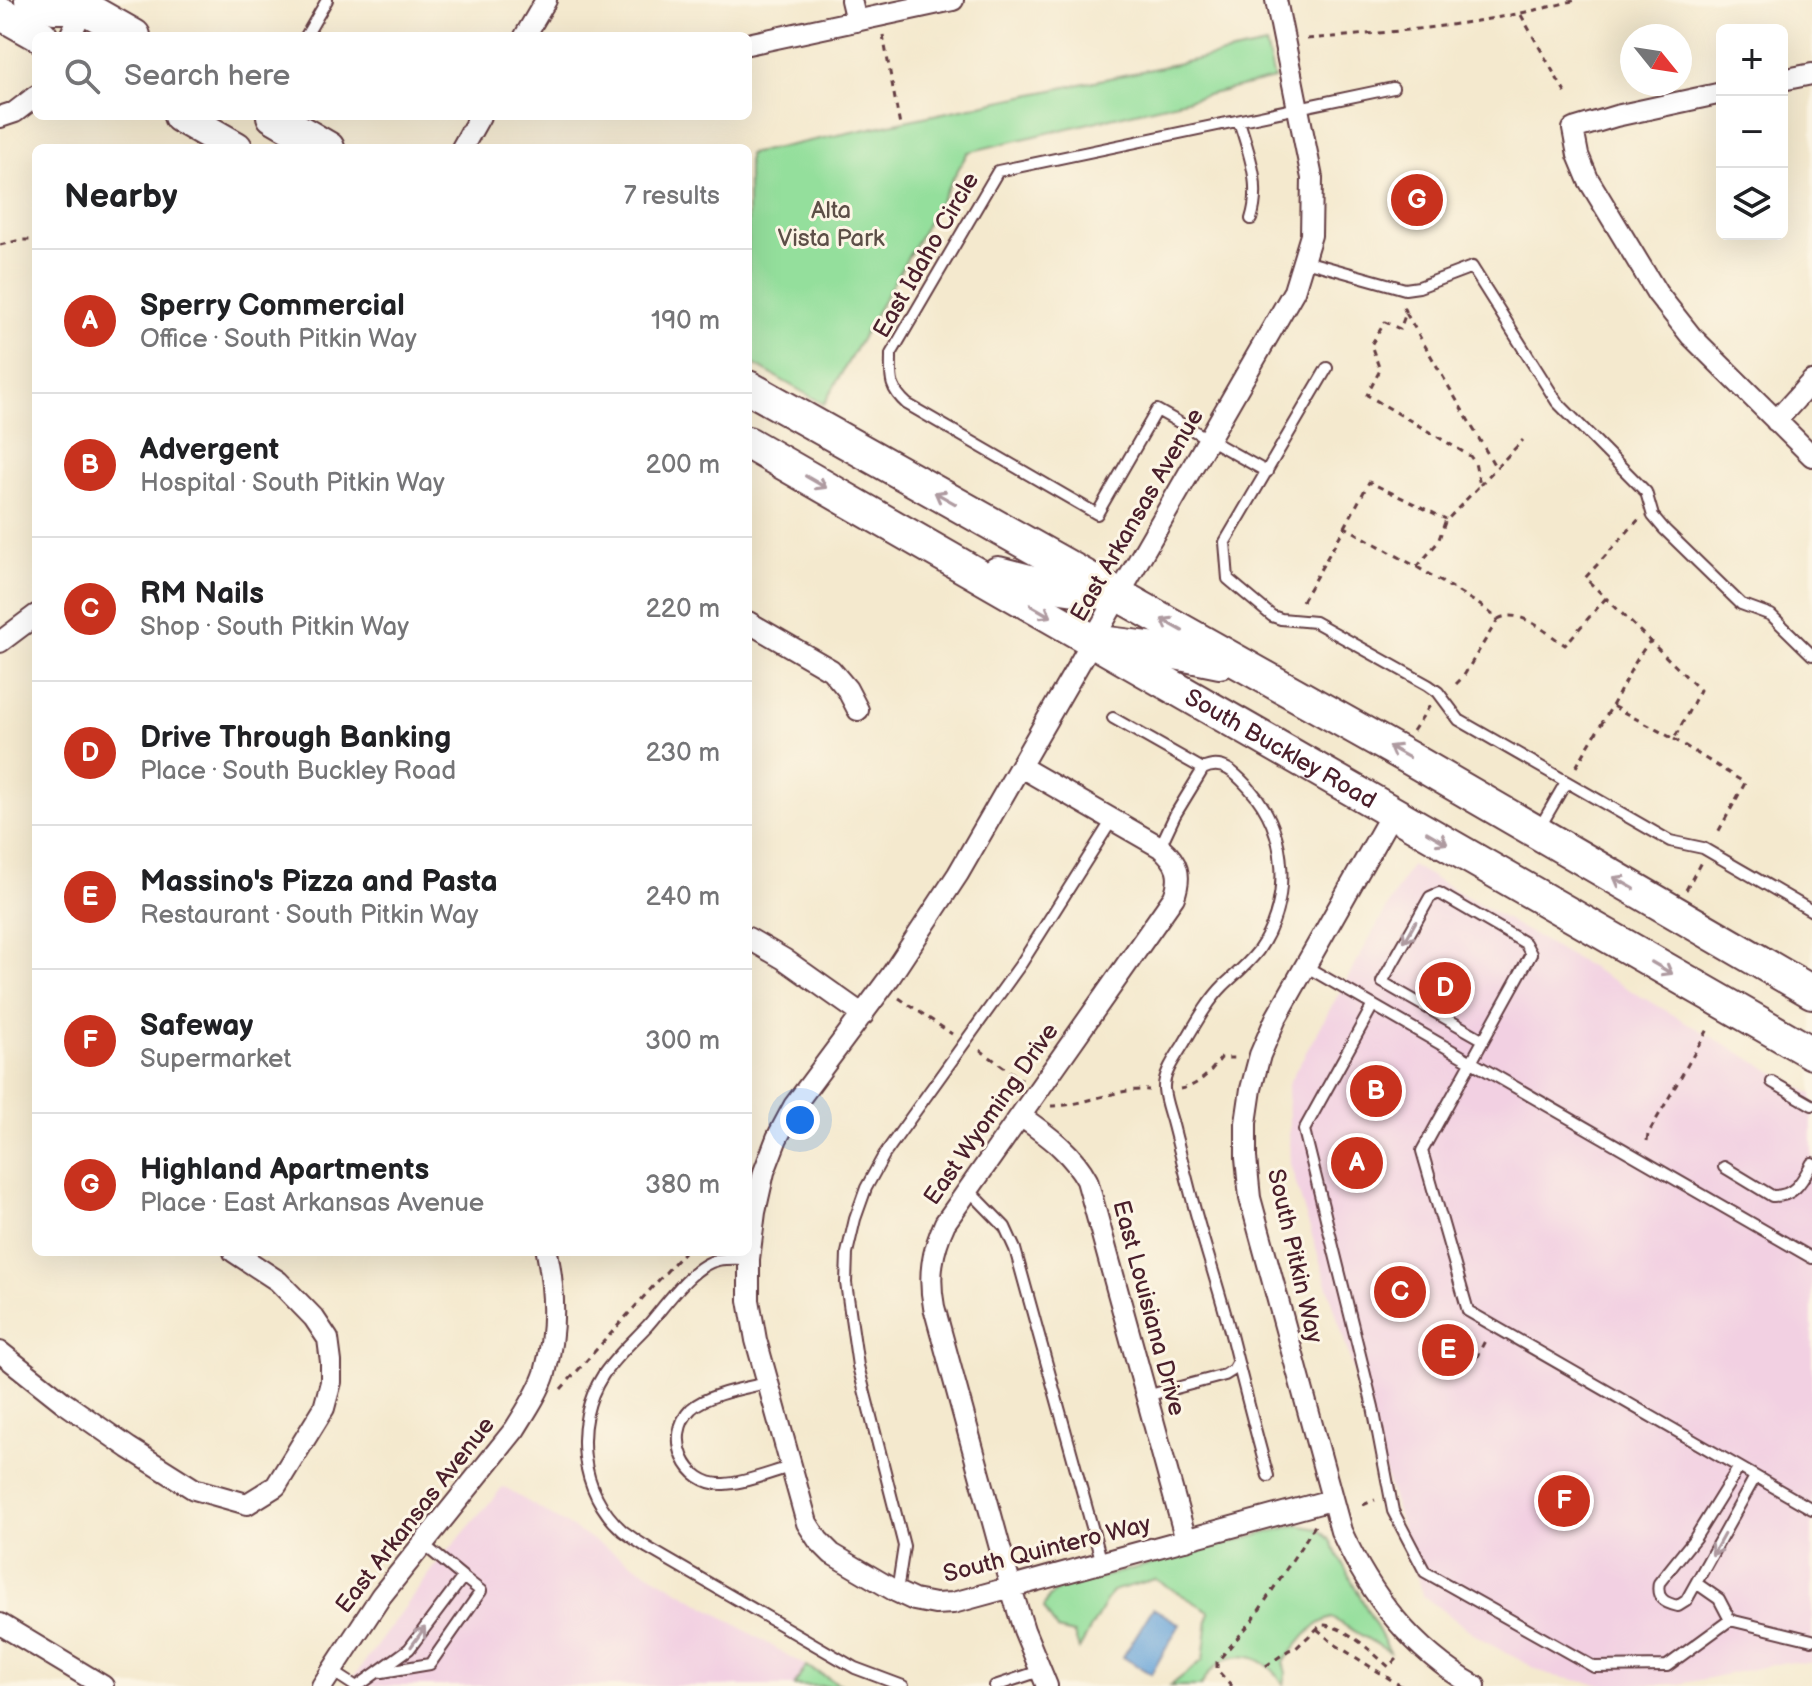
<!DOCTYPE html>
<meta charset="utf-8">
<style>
body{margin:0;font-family:"Balsamiq Sans",sans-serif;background:#f6f6f6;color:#202124}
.controls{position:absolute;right:24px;top:24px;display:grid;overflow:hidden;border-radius:12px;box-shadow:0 8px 32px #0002}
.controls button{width:72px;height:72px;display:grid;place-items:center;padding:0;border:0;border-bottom:2px solid #e0e0e0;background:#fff;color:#202124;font:40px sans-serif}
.compass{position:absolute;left:1620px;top:24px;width:72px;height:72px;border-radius:50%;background:#fff;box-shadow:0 8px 32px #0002;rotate:120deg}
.you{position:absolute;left:800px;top:1120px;width:28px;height:28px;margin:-20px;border:6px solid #fff;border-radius:50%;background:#1a73e8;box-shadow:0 0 0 12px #1a73e833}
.badge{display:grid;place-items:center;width:52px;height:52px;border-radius:50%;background:#c8321e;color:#fff;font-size:26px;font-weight:700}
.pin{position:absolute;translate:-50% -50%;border:4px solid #fff;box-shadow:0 2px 8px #0006}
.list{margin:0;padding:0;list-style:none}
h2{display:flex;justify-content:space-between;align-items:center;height:104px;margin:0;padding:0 32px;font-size:34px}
h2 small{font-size:26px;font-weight:400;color:#757577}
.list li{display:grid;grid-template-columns:52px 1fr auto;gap:24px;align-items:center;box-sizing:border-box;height:144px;padding:0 32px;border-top:2px solid #e0e0e0}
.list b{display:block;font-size:30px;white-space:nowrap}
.list p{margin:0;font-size:26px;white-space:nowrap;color:#757577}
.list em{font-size:26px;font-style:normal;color:#757577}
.icon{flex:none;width:44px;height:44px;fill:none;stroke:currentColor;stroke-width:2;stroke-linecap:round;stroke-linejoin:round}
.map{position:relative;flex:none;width:1812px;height:1686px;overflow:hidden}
.search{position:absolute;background:#fff;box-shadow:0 8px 32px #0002;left:32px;top:32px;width:720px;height:88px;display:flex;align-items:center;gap:20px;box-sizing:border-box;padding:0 28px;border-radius:12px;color:#757577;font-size:30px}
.panel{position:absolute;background:#fff;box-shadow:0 8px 32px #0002;left:32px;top:144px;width:720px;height:1112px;border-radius:12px}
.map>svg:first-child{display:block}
.built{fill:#f2d0e2}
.green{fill:#94df9c;stroke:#6f7f64;stroke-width:2}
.water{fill:#68a4d9;stroke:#596282;stroke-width:2}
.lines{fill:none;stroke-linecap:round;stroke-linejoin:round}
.lane-casing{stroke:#643d43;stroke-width:14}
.street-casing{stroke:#643d43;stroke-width:24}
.primary-casing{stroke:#643d43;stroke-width:36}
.path{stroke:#643d43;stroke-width:3;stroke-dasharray:6 6;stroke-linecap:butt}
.lane{stroke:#fff;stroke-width:10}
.street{stroke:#fff;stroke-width:20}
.primary{stroke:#fff;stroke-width:32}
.oneway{stroke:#ae9aa0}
.labels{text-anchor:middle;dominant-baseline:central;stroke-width:6;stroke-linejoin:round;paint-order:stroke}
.park-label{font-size:24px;fill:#5c4f47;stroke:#fcf5e5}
.street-label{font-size:24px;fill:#4a1f2b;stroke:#fcf5e5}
</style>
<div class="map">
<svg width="1812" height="1686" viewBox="0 0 1812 1686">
<rect width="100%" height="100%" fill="#fcf5e5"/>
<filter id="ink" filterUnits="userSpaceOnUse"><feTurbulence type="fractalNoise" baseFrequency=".0125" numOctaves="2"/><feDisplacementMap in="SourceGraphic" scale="16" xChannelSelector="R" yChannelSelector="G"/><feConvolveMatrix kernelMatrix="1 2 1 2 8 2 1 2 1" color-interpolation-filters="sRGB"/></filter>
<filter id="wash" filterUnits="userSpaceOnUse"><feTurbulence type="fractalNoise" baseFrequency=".006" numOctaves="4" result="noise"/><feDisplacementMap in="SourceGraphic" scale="32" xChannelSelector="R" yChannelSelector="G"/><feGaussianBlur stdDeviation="1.8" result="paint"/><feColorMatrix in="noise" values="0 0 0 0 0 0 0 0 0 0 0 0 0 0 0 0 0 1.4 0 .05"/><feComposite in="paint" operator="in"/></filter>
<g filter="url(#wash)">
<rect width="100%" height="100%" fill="#f4e9ce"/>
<!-- built -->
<path class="built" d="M 1411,865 L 1812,1094 L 1812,1663 L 1786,1662 L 1680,1684 L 1607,1686 L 1548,1675 L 1484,1641 L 1423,1596 L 1290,1164 L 1288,1084 Z
M 503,1487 L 806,1666 L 794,1686 L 347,1686 L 436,1565 Z"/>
<!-- green -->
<path class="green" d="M 1266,45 L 1274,79 L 968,152 L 824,404 L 748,361 L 748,154 Z
M 1296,1525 L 1319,1529 L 1330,1540 L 1390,1652 L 1332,1618 C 1308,1625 1299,1646 1283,1662 L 1286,1673 L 1284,1685 C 1262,1647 1221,1646 1201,1686 L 1170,1686 L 1203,1660 L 1209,1611 L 1155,1579 L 1112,1591 L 1079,1649 L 1074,1634 L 1057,1630 L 1044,1608 L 1049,1597 L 1061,1588 Z
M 806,1666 L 843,1686 L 794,1686 Z"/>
<!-- water -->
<path class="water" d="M 1153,1608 L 1180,1624 L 1151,1674 L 1123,1657 Z"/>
</g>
<g filter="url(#ink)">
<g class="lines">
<!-- lane casing -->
<g class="lane-casing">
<path id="lane" d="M 306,36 L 327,0
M 1239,121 C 1249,154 1262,185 1251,219
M 1305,261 L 1405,289 L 1419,287 L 1472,267 L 1557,402 L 1646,492 L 1653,516 L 1664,529 L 1741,604 L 1771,615 L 1812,655
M 1327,368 L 1225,542 L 1228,579 L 1272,616 L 1281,619 L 1315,622 L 1428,685 L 1438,692 L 1459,720 L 1670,841 L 1703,848 L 1812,911
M 1267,472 L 1157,410 L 1097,514 L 907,404 C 888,387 891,377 891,354 L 998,171 L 1393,88
M 1113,718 L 1203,769 L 1175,815 L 1160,847
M 1203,769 C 1223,759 1236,774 1249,788 C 1289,832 1292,902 1258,951 C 1248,964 1236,974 1224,985 C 1207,1002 1195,1025 1183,1045 C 1175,1058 1163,1074 1164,1089 C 1165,1101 1170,1113 1173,1125 C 1179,1148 1185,1172 1191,1195 C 1203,1242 1219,1288 1231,1335 C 1243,1382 1255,1430 1268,1476
M 1540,827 L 1566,782
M 1305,966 L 1812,1258
M 1373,1005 L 1304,1130 L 1373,1407 L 1393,1511 L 1425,1572 L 1594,1667 L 1667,1666 L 1730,1620 L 1812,1640
M 1482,1039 L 1382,982 L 1430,897 L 1439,893 L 1525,943 L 1531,954 L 1422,1151 L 1468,1311 L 1812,1509
M 1772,1082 L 1812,1105
M 1724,1167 L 1772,1196 C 1795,1197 1802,1181 1812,1163
M 969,1190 L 1005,1227 L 1015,1249 L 1102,1563
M 749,1259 C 739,1259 728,1258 718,1260 C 693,1264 665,1306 648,1325 C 633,1341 615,1357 603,1375 C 572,1423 579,1493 623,1531 C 631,1537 640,1543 648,1548 L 855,1668 L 903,1686
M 767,1383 C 746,1388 707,1394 691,1409 C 664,1436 685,1486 724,1484 C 745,1483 769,1473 790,1467
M 1146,1396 L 1225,1375 L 1233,1370 L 1237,1363
M 1739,1467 L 1695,1538 L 1659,1583 C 1656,1598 1664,1603 1678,1606 L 1686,1601 L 1755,1477
M 1696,1583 L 1719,1599 L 1730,1620
M 897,1592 L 904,1546 L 858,1366 L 846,1283 L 847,1253 L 855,1219 L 866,1188 L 884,1155 L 1021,964 L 1112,820
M 332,1671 L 355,1686
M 382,1672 L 430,1664 L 481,1591 L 463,1577
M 358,1686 L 409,1649 L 463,1577 L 423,1544
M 995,1686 L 1040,1671"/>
</g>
<!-- street casing -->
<g class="street-casing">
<path id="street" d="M 851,0 L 856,21
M 1276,0 L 1312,178 L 1311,235 L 1294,291 L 958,874 L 890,977 L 794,1106 L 777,1138 L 764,1172 L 755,1212 L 749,1259 L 749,1300 L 756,1340 L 807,1523 L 818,1540 L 832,1554 L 897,1592 L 914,1600 L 935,1604 L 953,1603 L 1331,1500
M 70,36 L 84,7
M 525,36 L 546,0
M 748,44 L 953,0
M 1782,80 L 1812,74
M 1722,93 L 1616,116 L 1573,129 L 1578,155 L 1588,179 L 1657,293 L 1691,336 L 1812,456
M 0,117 L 15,112 L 36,96
M 462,148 L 480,116
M 1776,421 L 1812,381
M 748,622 L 831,670 L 847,689 L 858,710
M 0,642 L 36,615
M 1021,767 L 1160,847 C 1178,862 1182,875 1174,897 L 945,1223 C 932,1251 928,1276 934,1307 L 1011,1588 L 1024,1630 L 1047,1686
M 1392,813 L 1276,1018 L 1260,1055 L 1251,1089 L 1246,1123 L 1246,1158 L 1250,1198 L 1341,1531 C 1371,1596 1412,1650 1475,1686
M 748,938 L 784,959 L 863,1015
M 1022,1117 C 1048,1136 1071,1151 1087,1180 L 1186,1540
M 0,1352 L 63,1402 L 129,1448 L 194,1489 L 247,1504 L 276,1486 L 324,1408 L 331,1382 L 331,1362 L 328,1339 L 314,1318 L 278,1281 L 234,1252
M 0,1624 L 103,1686
M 322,1686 L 381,1596 L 515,1429 C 526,1411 539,1392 545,1373 C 556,1333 555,1291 547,1252"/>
</g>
<!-- primary casing -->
<g class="primary-casing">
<g id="primary">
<path d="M 31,0 L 54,7 L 84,7"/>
<path d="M 71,0 L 134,36"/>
<path d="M 0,13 L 41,36"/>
<path d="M 180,116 L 236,148"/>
<path d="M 273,116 L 328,148"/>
<path d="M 748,387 L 1411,759 L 1812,992"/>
<path id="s1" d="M 748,443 L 1812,1053"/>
<path d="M 998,573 L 1041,584 L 1102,593"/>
<path d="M 1108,643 L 1156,649 L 1220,662"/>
</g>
</g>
<!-- path -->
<path class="path" d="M 1521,15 L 1568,98
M 883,35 L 900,126
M 1307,39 C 1398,32 1489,24 1576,0
M 0,245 L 20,240 L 36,240
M 1406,313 L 1496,468
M 1480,485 L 1523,440
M 1345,527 L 1369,482 L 1446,519
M 1417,567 L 1480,605 L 1498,619 L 1463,677 L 1453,687
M 1302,601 L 1345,527 L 1417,567 L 1438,542 L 1445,522 L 1480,485 L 1475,463 L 1470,456 L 1367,395 L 1380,370 L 1371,345 L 1385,322 L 1400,329 L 1406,313 L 1401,302
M 1498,619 C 1520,607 1546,633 1565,645 L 1606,598 L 1585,578 L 1640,518
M 1612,706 C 1625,683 1633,662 1650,641
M 1413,731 L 1431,704
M 1674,739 L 1745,783 L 1716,836
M 1576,767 L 1612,706 L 1674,739 L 1700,690 L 1606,598
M 1686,890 L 1701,862
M 899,998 L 952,1034
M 980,1050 L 1022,1080
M 1180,1089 C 1199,1086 1210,1072 1221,1058 L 1236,1058
M 1051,1106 C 1085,1106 1114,1088 1149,1090
M 1647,1141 L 1648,1134 L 1710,1026
M 1451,1344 L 1461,1325 L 1463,1326
M 1476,1358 L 1486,1339
M 561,1389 L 684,1252
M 1363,1505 L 1375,1500
M 1317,1629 L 1333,1643 L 1401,1686
M 1266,1666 L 1289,1650 L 1296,1648 L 1321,1625 C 1346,1625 1371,1652 1389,1667 L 1401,1655
M 1232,1686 L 1217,1670 L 1217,1662 L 1252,1621 L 1316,1524"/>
<!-- lane -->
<use href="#lane" class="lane"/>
<!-- street -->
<use href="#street" class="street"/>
<!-- primary -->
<use href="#primary" class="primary"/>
</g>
<!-- one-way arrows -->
<defs><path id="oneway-shaft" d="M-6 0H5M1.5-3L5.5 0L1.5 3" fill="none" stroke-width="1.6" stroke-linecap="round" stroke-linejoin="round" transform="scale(2)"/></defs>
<g class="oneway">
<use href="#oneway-shaft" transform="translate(816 482) rotate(30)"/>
<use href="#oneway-shaft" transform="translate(945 498) rotate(-151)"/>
<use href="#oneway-shaft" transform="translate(1041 611) rotate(30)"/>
<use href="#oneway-shaft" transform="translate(1172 625) rotate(-151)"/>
<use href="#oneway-shaft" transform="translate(1399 752) rotate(-151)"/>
<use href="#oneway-shaft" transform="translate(1437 838) rotate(30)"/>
<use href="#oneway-shaft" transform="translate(1624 883) rotate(-150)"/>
<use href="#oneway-shaft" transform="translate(1410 932) rotate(119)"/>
<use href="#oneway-shaft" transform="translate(1662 968) rotate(30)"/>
<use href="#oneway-shaft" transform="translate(1718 1545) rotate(119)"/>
<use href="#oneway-shaft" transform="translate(418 1637) rotate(-54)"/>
</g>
</g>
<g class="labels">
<!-- park labels -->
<g class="park-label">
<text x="831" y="210">Alta<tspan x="831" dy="28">Vista Park</tspan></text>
</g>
<!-- street labels -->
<g class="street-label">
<text transform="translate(926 255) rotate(-60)">East Idaho Circle</text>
<text transform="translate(1137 515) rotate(-60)">East Arkansas Avenue</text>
<text stroke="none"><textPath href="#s1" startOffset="614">South Buckley Road</textPath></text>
<text transform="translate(991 1114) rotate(-55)">East Wyoming Drive</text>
<text transform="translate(1295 1256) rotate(77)">South Pitkin Way</text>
<text transform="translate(1149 1308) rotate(75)">East Louisiana Drive</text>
<text transform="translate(415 1515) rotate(-52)">East Arkansas Avenue</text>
<text transform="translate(1047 1549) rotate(-14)">South Quintero Way</text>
</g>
</g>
</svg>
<div class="controls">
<button>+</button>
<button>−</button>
<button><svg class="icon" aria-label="layers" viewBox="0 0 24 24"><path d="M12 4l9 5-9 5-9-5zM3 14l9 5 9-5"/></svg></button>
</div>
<svg class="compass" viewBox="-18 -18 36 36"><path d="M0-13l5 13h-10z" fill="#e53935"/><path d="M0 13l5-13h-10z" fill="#757577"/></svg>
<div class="you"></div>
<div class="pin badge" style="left:1357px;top:1163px">A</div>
<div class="pin badge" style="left:1376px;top:1091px">B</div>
<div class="pin badge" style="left:1400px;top:1292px">C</div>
<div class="pin badge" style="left:1445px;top:988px">D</div>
<div class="pin badge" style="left:1448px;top:1350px">E</div>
<div class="pin badge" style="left:1564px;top:1501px">F</div>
<div class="pin badge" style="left:1417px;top:200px">G</div>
<div class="search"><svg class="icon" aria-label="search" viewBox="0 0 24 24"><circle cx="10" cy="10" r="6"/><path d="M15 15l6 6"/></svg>Search here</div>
<section class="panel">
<h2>Nearby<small>7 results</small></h2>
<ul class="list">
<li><span class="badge">A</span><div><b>Sperry Commercial</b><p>Office · South Pitkin Way</p></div><em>190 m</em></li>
<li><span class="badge">B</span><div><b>Advergent</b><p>Hospital · South Pitkin Way</p></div><em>200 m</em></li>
<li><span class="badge">C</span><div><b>RM Nails</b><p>Shop · South Pitkin Way</p></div><em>220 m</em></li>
<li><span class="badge">D</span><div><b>Drive Through Banking</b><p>Place · South Buckley Road</p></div><em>230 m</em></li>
<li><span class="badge">E</span><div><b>Massino's Pizza and Pasta</b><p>Restaurant · South Pitkin Way</p></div><em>240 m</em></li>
<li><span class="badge">F</span><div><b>Safeway</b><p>Supermarket</p></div><em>300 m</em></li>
<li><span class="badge">G</span><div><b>Highland Apartments</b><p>Place · East Arkansas Avenue</p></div><em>380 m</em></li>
</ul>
</section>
</div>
